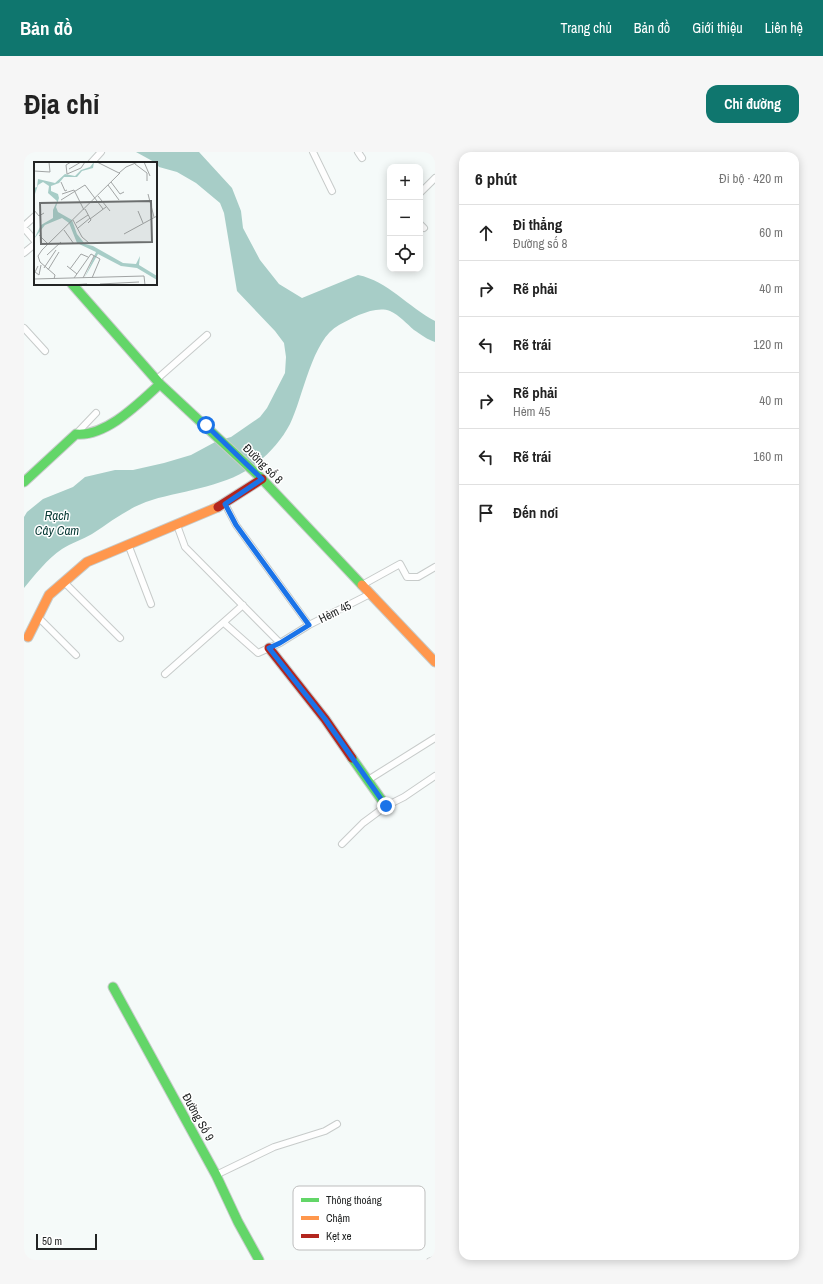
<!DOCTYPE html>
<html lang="vi">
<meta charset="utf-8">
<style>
body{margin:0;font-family:"Archivo Narrow",sans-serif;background:#f6f6f6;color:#222}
.controls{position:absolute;right:12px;top:12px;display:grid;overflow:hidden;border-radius:8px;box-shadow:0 2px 10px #0003}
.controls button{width:36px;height:36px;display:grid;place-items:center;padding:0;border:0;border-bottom:1px solid #e0e0e0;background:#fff;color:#222;font:20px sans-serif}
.scale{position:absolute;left:12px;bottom:10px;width:61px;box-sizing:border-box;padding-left:4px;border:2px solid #222424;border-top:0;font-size:11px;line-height:14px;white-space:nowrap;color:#222424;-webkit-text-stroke:3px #fff;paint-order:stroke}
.stop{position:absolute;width:12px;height:12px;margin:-9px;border:3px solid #1a73e8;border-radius:50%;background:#fff}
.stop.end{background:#1a73e8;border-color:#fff;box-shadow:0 1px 4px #0008}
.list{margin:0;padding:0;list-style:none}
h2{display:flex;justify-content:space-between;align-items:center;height:52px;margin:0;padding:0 16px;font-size:17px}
h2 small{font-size:13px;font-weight:400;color:#767676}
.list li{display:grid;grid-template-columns:26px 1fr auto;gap:12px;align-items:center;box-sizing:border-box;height:56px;padding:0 16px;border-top:1px solid #e0e0e0}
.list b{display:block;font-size:15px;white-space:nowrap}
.list p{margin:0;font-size:13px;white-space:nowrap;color:#767676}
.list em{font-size:13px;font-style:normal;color:#767676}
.icon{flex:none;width:22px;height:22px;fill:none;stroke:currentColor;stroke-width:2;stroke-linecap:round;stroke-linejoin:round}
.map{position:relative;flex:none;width:411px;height:1108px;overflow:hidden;border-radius:12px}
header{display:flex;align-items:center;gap:24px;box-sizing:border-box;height:56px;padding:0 20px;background:#0f766e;color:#fff}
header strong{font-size:19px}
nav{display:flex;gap:22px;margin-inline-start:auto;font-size:14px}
.intro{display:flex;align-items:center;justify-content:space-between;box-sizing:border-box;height:96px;padding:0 24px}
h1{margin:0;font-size:28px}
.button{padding:10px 18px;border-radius:12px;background:#0f766e;color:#fff;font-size:14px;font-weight:700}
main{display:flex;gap:24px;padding:0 24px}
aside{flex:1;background:#fff;border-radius:12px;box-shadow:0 2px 10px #0003}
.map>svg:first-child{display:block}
.water{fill:#a7cdc7}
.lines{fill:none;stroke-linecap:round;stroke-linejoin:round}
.lane-casing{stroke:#c7cbca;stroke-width:5}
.street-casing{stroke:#c7cbca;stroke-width:8}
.fast-casing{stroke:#c7cbca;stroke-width:11}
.slow-casing{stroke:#c7cbca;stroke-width:11}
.jam-casing{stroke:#c7cbca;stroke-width:11}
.lane{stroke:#fefefe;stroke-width:3}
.street{stroke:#fefefe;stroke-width:6}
.fast{stroke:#63d668;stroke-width:9}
.slow{stroke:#ff974d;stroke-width:9}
.jam{stroke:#b3261e;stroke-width:9}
.route{stroke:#1a73e8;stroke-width:5}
.labels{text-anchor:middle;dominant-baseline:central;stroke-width:3;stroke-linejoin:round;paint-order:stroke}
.street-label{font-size:12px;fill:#222424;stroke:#fff}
.water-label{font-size:13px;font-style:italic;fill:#083a35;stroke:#fff}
.inset-road{fill:none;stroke:#a1a4a4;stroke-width:1}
.view{fill:#6c6f6f;fill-opacity:0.15;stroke:#6c6f6f;stroke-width:2}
.inset-edge{fill:none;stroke:#222424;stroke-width:2}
.key{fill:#fff;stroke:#bdbdbd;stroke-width:1}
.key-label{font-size:11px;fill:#222424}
</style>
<header>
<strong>Bản đồ</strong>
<nav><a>Trang chủ</a><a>Bản đồ</a><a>Giới thiệu</a><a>Liên hệ</a></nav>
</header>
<div class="intro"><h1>Địa chỉ</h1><a class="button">Chỉ đường</a></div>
<main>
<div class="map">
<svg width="411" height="1108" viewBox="0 0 411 1108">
<rect width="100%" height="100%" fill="#f5faf9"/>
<!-- water -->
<path class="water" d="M 112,0 L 175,0 L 208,36 L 217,59 L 219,76 L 236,108 L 255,132 L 278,146 L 334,123 C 364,129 384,155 411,169 L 411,190 C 404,188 396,182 390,178 C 383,172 375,163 366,159 C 351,153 328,166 315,173 C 288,187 279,246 266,272 C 258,287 247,300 233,311 C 206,334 162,338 128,348 C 105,355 88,369 68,382 C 58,388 47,391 38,397 C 23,407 11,423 0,436 L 0,365 L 3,360 L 19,347 L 49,335 L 61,325 L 91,318 L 109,318 L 140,311 L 167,303 L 193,289 L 207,285 L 236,265 L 243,256 L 261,221 L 262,205 L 260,191 L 251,179 L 213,139 L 200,61 L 196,51 L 172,31 L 153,20 L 135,15 L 132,11 Z"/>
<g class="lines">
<!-- lane casing -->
<g class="lane-casing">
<path id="lane" d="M 405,1108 L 411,1106"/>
</g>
<!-- street casing -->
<g class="street-casing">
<path id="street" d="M 289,0 L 308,39
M 334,0 L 338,6
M 67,11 L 77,0
M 396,41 L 411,26
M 396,72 L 400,76
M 0,74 L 11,64
M 0,76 L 11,89
M 0,101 L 11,92
M 0,176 L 21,199
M 133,227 L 183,183
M 52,282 L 72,261
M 201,352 L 212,373 L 285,473
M 153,373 L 161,395 L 256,491
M 104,392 L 127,452
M 40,430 L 96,486
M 338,433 L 376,412 L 383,425 L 394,425 L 411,415
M 14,465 L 52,503
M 200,471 L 234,501 L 256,491 L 285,473 L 346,442
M 141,522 L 219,453
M 344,628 L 411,586
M 318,692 L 339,671 L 362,654 L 380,645 L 411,624
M 192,1023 L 250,995 L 301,979 L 313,972"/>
</g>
<!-- fast casing -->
<g class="fast-casing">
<path id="fast" d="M 48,132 L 136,232 L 238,327 L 338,433
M 0,330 L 52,282 C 82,285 115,251 136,232
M 328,606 L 362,654
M 89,835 L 192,1023 L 214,1070 L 235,1108"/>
</g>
<!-- slow casing -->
<g class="slow-casing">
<path id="slow" d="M 338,433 L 411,510
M 4,485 L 25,443 L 63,410 L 194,355"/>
</g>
<!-- jam casing -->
<g class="jam-casing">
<path id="jam" d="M 194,355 L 238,327
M 245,496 L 301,567 L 328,606"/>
</g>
<!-- lane -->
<use href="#lane" class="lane"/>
<!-- street -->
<use href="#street" class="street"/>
<!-- fast -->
<use href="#fast" class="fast"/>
<!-- slow -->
<use href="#slow" class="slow"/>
<!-- jam -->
<use href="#jam" class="jam"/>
</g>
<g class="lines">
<!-- route -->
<path class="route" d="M 182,273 L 238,327 L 201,352 L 212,373 L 285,473 L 256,491 L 245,496 L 301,567 L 362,654"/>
</g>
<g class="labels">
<!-- street labels -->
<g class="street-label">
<text transform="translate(239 312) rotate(45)">Đường số 8</text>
<text transform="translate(311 460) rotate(-26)">Hẻm 45</text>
<text transform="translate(174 965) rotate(61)">Đường Số 9</text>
</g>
<!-- water labels -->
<g class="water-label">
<text x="33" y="363">Rạch<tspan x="33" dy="15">Cây Cam</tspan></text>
</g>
</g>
<!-- overview -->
<g transform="translate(10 10)">
<rect width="123" height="123" fill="#f5faf9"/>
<path d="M 60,0 L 59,6 L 48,9 L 43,15 L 30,15 L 25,21 L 17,24 L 17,29 L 24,32 L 25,36 L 22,45 L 24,50 L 38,58 L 43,72 L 51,82 L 59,84 L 89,101 L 102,102 L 106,94 L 105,103 L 123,114 L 123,118 L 103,106 L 87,104 L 64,92 L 51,115 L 62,90 L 43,81 L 35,61 L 28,56 L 11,63 L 0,77 L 7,63 L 19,56 L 19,48 L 23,39 L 14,31 L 15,24 L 9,20 L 4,23 L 1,32 L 0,26 L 3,25 L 4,17 L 21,21 L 31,12 L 41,14 L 47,8 L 56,5 Z" fill="#a7cdc7"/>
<path class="inset-road" d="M 37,0 L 32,3 L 33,12 L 47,6 L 51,0M 63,0 L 85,11 L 92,5 L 104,0M 110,0 L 116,14M 101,2 L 113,11 L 113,19M 35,7 L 47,0M 0,9 L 16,10 L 15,0M 27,20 L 31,29 L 33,28M 77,20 L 86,32 L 90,30M 74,23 L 85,38M 28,32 L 40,28 L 50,48M 114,32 L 120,55M 64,34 L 76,49M 27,38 L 51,23 L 69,47M 51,47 L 57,58 L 54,61M 0,48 L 5,54 L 10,51M 104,49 L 109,61M 56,57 L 72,45M 39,58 L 48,75 L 55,81M 123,60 L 123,95M 42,61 L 54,53M 44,66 L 56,56M 30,68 L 40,82M 90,72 L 123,54M 5,73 L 14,82M 13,93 L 27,80M 4,104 L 1,110 L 5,113 L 7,103M 33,104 L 43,112M 10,106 L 22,88M 36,107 L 47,92 L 54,95M 14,108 L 25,90M 40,116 L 57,92 L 66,97 L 58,116M 49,116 L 60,94M 0,117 L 110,114 L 111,123M 20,117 L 21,113 L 6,100 L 4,94 L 8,88 L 86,11M 66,122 L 105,120M 36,123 L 53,122"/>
<path class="view" d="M 117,39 L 118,80 L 7,82 L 6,41 Z"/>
<rect width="123" height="123" class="inset-edge"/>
</g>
<!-- legend -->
<rect x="269" y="1034" width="132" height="64" rx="6" class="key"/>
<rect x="277" y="1046" width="18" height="4" fill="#63d668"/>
<rect x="277" y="1064" width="18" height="4" fill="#ff974d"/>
<rect x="277" y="1082" width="18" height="4" fill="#b3261e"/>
<g class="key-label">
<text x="302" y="1052">Thông thoáng</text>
<text x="302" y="1070">Chậm</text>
<text x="302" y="1088">Kẹt xe</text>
</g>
</svg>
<div class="controls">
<button>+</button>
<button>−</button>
<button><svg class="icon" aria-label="locate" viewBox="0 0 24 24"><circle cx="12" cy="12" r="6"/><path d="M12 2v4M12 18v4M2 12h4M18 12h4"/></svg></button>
</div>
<div class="scale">50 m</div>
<div class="stop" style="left:182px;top:273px"></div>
<div class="stop end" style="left:362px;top:654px"></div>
</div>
<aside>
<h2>6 phút<small>Đi bộ · 420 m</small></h2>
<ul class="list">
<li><svg class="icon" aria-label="ahead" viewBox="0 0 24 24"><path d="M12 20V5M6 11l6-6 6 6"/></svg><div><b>Đi thẳng</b><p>Đường số 8</p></div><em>60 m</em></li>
<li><svg class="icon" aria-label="right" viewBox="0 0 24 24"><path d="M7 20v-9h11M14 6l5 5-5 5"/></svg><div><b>Rẽ phải</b></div><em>40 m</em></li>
<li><svg class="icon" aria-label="left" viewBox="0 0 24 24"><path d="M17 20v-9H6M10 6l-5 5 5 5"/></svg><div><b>Rẽ trái</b></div><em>120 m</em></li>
<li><svg class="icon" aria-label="right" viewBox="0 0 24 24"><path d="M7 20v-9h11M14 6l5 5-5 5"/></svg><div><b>Rẽ phải</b><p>Hẻm 45</p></div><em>40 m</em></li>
<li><svg class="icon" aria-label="left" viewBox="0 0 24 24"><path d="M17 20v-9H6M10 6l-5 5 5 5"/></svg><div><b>Rẽ trái</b></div><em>160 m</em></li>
<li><svg class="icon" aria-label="arrive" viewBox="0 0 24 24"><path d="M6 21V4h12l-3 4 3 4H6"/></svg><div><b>Đến nơi</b></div></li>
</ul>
</aside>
</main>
